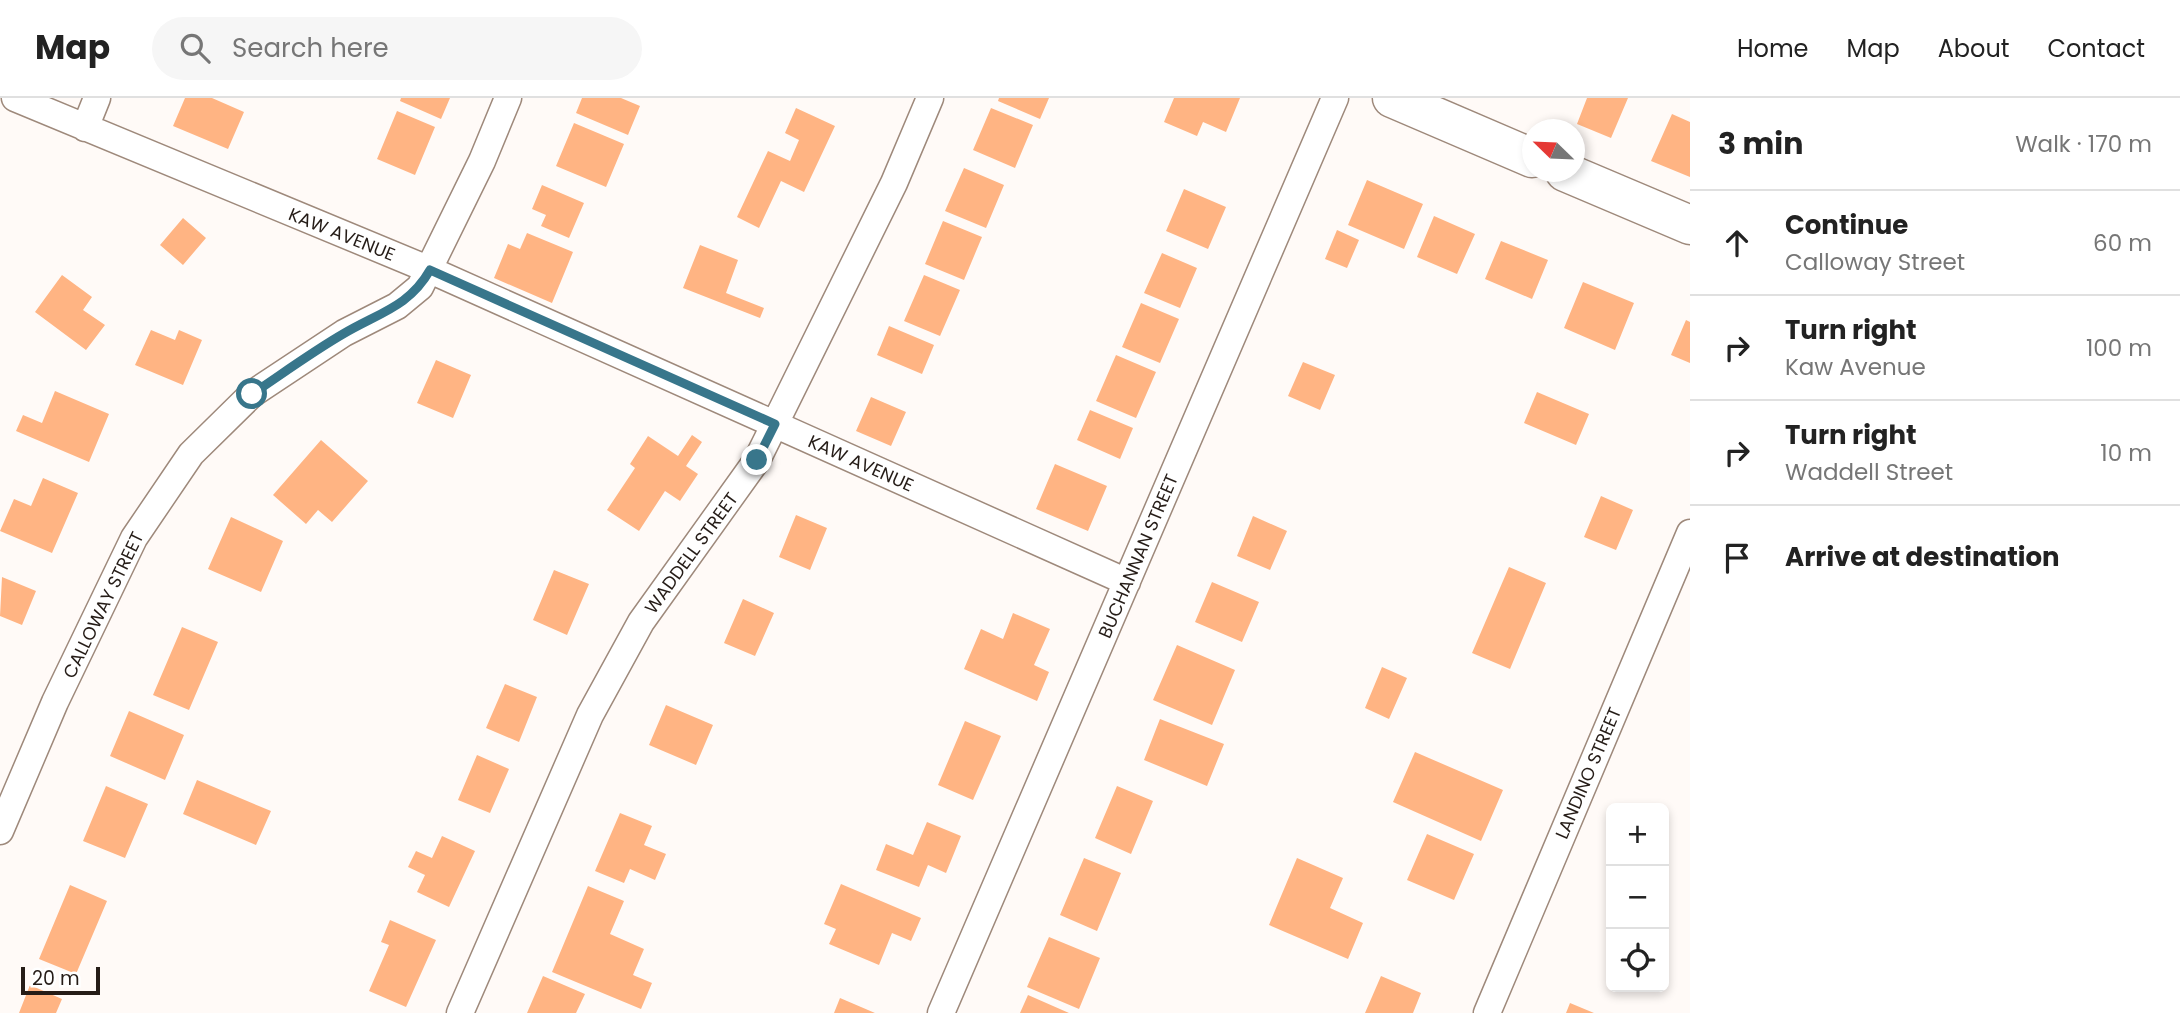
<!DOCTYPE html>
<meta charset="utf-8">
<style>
body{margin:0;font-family:Poppins,sans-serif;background:#f6f6f6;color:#222}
.controls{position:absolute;right:21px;bottom:21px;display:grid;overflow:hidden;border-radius:10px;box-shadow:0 4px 10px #0003}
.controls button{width:63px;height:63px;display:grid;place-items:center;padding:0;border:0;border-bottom:2px solid #e0e0e0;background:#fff;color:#222;font:35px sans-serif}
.compass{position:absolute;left:1522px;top:21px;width:63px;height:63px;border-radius:50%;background:#fff;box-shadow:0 4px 10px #0003;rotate:293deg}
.scale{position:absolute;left:21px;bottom:18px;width:79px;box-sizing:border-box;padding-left:7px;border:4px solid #251c17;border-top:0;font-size:19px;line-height:24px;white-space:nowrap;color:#251c17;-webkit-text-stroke:5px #fff;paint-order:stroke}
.stop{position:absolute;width:21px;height:21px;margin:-16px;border:5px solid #38768b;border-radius:50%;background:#fff}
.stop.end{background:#38768b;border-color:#fff;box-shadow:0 2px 7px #0008}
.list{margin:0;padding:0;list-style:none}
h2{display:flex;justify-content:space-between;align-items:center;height:91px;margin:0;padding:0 28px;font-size:30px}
h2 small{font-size:23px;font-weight:400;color:#767676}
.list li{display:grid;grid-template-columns:46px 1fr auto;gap:21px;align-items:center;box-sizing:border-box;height:105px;padding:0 28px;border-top:2px solid #e0e0e0}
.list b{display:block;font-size:26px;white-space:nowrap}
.list p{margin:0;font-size:23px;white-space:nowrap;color:#767676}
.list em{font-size:23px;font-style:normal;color:#767676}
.icon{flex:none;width:38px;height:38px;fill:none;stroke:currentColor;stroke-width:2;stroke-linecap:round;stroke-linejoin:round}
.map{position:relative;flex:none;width:1690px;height:915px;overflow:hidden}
header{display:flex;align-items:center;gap:42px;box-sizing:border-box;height:98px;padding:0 35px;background:#fff;border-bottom:2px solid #e0e0e0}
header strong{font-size:33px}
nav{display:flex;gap:38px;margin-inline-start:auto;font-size:24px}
.search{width:490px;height:63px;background:#f6f6f6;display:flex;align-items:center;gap:18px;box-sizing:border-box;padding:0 24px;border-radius:38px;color:#767676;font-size:26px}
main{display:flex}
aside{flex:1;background:#fff}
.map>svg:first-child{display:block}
.building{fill:#ffb483}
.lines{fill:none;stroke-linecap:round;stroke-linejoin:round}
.street-casing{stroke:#9e897b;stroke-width:29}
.secondary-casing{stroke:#9e897b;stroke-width:41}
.street{stroke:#fff;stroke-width:26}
.secondary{stroke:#fff;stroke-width:38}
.route{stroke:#38768b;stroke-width:9}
.labels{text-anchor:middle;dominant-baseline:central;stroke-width:5;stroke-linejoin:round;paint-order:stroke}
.street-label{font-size:18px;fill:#251c17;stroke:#fff}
</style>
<header>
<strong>Map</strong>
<div class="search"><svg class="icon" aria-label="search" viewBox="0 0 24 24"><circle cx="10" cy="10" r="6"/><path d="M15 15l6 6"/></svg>Search here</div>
<nav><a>Home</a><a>Map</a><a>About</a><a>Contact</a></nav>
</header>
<main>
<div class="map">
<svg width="1690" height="915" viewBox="0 0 1690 915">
<rect width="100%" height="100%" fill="#fffaf7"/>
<!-- building -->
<path class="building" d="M 185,0 L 212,0 L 244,14 L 228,51 L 173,28 Z
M 401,0 L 450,0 L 441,21 L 400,3 Z
M 582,0 L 621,0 L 640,8 L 628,37 L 576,15 Z
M 999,0 L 1049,0 L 1040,21 L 998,3 Z
M 1174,0 L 1240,0 L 1226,34 L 1203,24 L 1197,38 L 1164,24 Z
M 1587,0 L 1628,0 L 1611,40 L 1577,26 Z
M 796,10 L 835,28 L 804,94 L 781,83 L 759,130 L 737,119 L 768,53 L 790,63 L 799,42 L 785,35 Z
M 991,10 L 1033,27 L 1015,70 L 973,52 Z
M 397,13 L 435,29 L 415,77 L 377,61 Z
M 1672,16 L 1690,24 L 1690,79 L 1651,63 Z
M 574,25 L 624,46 L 606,89 L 556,68 Z
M 964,70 L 1004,87 L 986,130 L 945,113 Z
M 1367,82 L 1423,106 L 1404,151 L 1348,127 Z
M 542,87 L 584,105 L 569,140 L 541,128 L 546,117 L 532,111 Z
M 1184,91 L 1226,109 L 1208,151 L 1166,133 Z
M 1434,118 L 1475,136 L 1457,176 L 1417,159 Z
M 183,120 L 206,140 L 183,167 L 160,147 Z
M 943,123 L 982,139 L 964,182 L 925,166 Z
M 1337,132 L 1359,142 L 1347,170 L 1325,161 Z
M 527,135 L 573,154 L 552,205 L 494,180 L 508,146 L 520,151 Z
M 1501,143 L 1548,162 L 1532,201 L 1485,181 Z
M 700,147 L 738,162 L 726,195 L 764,210 L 760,220 L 683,190 Z
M 1162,155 L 1197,170 L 1180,210 L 1144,195 Z
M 62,177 L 92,199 L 83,212 L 105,227 L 86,252 L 35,214 Z
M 924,177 L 960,192 L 940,238 L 904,223 Z
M 1583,184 L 1634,205 L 1615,252 L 1564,230 Z
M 1141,205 L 1179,221 L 1160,265 L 1122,249 Z
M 1686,222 L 1690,224 L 1690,265 L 1671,257 Z
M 889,228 L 934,247 L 922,276 L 877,257 Z
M 151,232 L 175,242 L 179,232 L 202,242 L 183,287 L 135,267 Z
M 1116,257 L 1156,274 L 1136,320 L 1096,303 Z
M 436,262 L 471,277 L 453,320 L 417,305 Z
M 1303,264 L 1335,277 L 1320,312 L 1288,298 Z
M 55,293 L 109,316 L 89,364 L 16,333 L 23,317 L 42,325 Z
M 1537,294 L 1589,316 L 1576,347 L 1524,325 Z
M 871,299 L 906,314 L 891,348 L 856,333 Z
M 1090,312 L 1133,330 L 1120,361 L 1077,342 Z
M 692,337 L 702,344 L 686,368 L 698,376 L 680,403 L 665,393 L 639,433 L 607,412 L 635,370 L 630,366 L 648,338 L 678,358 Z
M 321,342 L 368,383 L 332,424 L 318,412 L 306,426 L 273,397 Z
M 1055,366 L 1107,388 L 1088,433 L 1036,411 Z
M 43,380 L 78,395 L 52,455 L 0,433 L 14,401 L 31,408 Z
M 1601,398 L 1633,412 L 1616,452 L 1584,439 Z
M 796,417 L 827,430 L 810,472 L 779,459 Z
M 1253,418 L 1287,433 L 1270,472 L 1237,458 Z
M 231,419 L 283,443 L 261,494 L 208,471 Z
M 1509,469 L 1546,485 L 1510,571 L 1472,555 Z
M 554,472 L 589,486 L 567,537 L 533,522 Z
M 2,479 L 36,493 L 22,527 L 0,518 Z
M 1212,484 L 1259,504 L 1242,544 L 1195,524 Z
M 743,501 L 774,515 L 755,558 L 724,545 Z
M 1013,515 L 1050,531 L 1034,567 L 1049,574 L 1037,603 L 964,571 L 981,531 L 1003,541 Z
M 182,529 L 218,544 L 189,612 L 153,597 Z
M 1177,547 L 1235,572 L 1212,627 L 1153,602 Z
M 1382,569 L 1407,580 L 1389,621 L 1365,610 Z
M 505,586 L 537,599 L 519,644 L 486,630 Z
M 666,607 L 713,627 L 696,667 L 649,647 Z
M 129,613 L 184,637 L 165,682 L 110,658 Z
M 1160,621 L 1224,646 L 1207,688 L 1144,662 Z
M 965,623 L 1001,638 L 973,702 L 938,687 Z
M 1415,654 L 1503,692 L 1481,743 L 1393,704 Z
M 477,657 L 509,671 L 490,715 L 458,702 Z
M 197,682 L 271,713 L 256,747 L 183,716 Z
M 106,688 L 148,706 L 125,760 L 83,743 Z
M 1117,688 L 1153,703 L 1131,756 L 1095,740 Z
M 620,715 L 652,728 L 644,747 L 666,756 L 655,782 L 630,771 L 624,785 L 595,773 Z
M 927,724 L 961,738 L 946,775 L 928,767 L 919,789 L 876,772 L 886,746 L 913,757 Z
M 1427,736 L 1474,756 L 1454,802 L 1407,782 Z
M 442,738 L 475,753 L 449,809 L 417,794 L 425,777 L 408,769 L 416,753 L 432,760 Z
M 1084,760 L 1121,775 L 1097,833 L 1060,817 Z
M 1297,760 L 1343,780 L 1330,810 L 1363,825 L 1348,861 L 1269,827 Z
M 841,786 L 921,820 L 911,843 L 892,835 L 879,867 L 829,846 L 836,831 L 824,826 Z
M 70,787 L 107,803 L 76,876 L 39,861 Z
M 588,788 L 624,803 L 610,836 L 644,851 L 633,877 L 652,885 L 641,911 L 552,874 Z
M 390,822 L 436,842 L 406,909 L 369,893 L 389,847 L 381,844 Z
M 1049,839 L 1100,860 L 1079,911 L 1027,889 Z
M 543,878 L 585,896 L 576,915 L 527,915 Z
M 1381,878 L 1421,895 L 1413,915 L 1365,915 Z
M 30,887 L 62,901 L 56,915 L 19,915 Z
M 1028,897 L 1069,915 L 1020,915 Z
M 840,900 L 875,915 L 834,915 Z
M 1570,905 L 1594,915 L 1566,915 Z"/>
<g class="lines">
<!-- street casing -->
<g class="street-casing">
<path id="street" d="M 15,0 L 430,172 L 1127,484
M 85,30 L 97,0
M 0,733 L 55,604 L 134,440 L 191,356 L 252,296 L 344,235 L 397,208 L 420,189 L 482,63 L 508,0
M 460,915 L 590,617 L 641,524 L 757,362 L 894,85 L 930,0
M 941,915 L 1335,0
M 1487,915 L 1690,435"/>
</g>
<!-- secondary casing -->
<g class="secondary-casing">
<path id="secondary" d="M 1392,0 L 1532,60
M 1565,74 L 1690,127"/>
</g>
<!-- street -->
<use href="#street" class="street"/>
<!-- secondary -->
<use href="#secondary" class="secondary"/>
</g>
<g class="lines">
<!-- route -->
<path class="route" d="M 252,296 C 282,276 312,254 343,236 C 378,215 409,209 430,172 L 775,326 L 757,362"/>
</g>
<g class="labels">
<!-- street labels -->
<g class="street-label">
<text transform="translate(342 136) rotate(22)">KAW AVENUE</text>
<text transform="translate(861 365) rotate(24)">KAW AVENUE</text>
<text transform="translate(691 455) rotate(-54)">WADDELL STREET</text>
<text transform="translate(1138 458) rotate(-67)">BUCHANNAN STREET</text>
<text transform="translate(103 507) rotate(-64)">CALLOWAY STREET</text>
<text transform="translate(1588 675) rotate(-67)">LANDINO STREET</text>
</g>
</g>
</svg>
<div class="controls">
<button>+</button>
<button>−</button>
<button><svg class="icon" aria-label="locate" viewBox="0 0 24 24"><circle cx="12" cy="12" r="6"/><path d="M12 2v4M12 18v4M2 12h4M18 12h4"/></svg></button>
</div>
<svg class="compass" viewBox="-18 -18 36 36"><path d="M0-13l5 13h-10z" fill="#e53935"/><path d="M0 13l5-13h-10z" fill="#767676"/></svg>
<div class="scale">20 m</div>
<div class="stop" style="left:252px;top:296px"></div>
<div class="stop end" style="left:757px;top:362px"></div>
</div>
<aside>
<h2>3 min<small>Walk · 170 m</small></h2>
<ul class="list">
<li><svg class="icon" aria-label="ahead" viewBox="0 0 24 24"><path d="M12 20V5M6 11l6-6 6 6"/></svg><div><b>Continue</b><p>Calloway Street</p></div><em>60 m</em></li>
<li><svg class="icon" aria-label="right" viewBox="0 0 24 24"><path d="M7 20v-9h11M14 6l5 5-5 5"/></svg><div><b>Turn right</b><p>Kaw Avenue</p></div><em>100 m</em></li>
<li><svg class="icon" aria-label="right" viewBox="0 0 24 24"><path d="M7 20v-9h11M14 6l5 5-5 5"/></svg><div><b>Turn right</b><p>Waddell Street</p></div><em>10 m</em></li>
<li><svg class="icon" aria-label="arrive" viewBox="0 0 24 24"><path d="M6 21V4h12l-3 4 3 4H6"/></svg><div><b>Arrive at destination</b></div></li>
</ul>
</aside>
</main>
